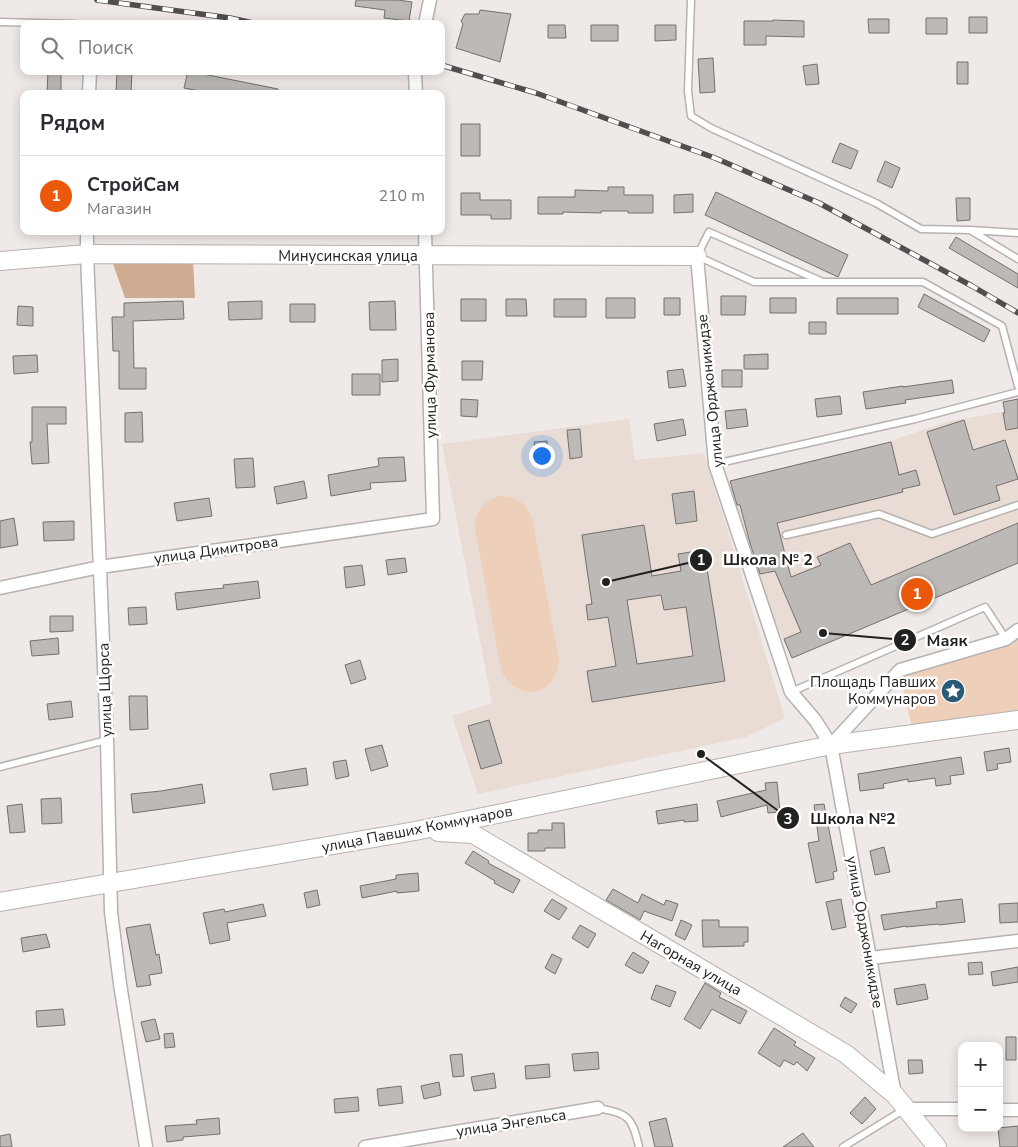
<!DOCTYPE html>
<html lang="ru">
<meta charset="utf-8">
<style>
body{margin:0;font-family:"Nunito Sans",sans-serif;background:#f2f2f3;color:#2b2b33}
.controls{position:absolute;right:15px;bottom:15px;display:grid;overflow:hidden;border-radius:10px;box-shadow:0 2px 12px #0003}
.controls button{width:45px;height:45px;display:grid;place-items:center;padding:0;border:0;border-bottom:1px solid #e1e1e2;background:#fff;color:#2b2b33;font:25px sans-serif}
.you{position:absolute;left:541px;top:455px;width:18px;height:18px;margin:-12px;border:4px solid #fff;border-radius:50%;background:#1a73e8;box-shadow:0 0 0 8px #1a73e833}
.badge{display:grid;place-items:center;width:32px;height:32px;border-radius:50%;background:#ea580c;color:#fff;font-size:16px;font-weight:700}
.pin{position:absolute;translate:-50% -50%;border:2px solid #fff;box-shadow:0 1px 5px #0006}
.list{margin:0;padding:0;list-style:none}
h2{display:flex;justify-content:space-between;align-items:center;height:65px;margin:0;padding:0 20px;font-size:21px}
h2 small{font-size:16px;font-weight:400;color:#7c7c81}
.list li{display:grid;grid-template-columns:32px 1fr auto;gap:15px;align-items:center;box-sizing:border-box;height:80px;padding:0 20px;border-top:1px solid #e1e1e2}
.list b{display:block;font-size:19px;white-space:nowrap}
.list p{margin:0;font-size:16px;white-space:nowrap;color:#7c7c81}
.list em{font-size:16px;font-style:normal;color:#7c7c81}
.icon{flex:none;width:28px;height:28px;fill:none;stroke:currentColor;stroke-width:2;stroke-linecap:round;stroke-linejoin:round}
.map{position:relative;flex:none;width:1018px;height:1147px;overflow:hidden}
.search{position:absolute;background:#fff;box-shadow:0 2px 12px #0003;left:20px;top:20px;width:425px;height:55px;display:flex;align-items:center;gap:12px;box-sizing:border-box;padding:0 18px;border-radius:10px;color:#7c7c81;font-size:19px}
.panel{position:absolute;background:#fff;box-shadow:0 2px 12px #0003;left:20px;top:90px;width:425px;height:145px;border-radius:10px}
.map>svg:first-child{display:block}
.built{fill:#e8dcd4}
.green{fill:#eecfb9}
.forest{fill:#cfab91}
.building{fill:#bdb9b6;stroke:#74706d;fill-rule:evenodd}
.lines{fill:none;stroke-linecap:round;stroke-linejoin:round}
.lane-casing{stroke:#b6b2af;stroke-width:9}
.street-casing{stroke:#b6b2af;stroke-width:15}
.secondary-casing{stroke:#b6b2af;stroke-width:20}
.lane{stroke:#fff;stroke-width:6}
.street{stroke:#fff;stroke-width:12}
.secondary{stroke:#fff;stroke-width:18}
.rail-casing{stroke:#514e4d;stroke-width:5.5}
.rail{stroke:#fff;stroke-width:4;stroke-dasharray:11;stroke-linecap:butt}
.labels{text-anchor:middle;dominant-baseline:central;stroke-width:5;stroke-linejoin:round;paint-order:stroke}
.street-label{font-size:15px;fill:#232120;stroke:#fff}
.poi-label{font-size:15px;fill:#232120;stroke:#fff;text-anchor:end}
.leader{fill:none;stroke:#232120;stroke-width:2}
.callout-dot{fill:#232120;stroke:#fff;stroke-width:2}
.mark-label{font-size:15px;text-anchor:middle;font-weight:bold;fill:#fff}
.callout-label{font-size:16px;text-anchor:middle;font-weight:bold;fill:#232120;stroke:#fff;stroke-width:5;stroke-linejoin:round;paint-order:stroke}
</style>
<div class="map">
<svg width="1018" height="1147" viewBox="0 0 1018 1147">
<rect width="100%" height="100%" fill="#efeae7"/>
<!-- built -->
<path class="built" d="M 1018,409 L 1018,563 L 792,658 L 760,590 L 745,543 L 730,481 L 890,441 L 950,421 Z
M 629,419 L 635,460 L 704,453 L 785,718 L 746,737 L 478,794 L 452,716 L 492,703 L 442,444 Z"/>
<!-- green -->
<path class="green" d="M 498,496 C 516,496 525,502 532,518 L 559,659 C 557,697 517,704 501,670 L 475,529 C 475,512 482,503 498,496 Z
M 1018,636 L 1018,716 L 913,731 L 900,676 L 1011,645 Z"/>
<!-- forest -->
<path class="forest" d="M 112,261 L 193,261 L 195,298 L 125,298 Z"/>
<!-- building -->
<path class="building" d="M 356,0 L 398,0 L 412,2 L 409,21 L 384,18 L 385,10 L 355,6 Z
M 480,10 L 511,14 L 500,62 L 456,48 L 463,24 L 461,21 L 465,14 L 479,14 Z
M 969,17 L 987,17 L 987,33 L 969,33 Z
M 926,18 L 947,18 L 947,34 L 926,34 Z
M 868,19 L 889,19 L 889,33 L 869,33 Z
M 773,20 L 804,21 L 804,37 L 766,36 L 766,45 L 744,45 L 744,21 L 773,21 Z
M 548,25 L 565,25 L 566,38 L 548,38 Z
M 591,25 L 618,25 L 618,41 L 591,41 Z
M 655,25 L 676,25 L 676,40 L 655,41 Z
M 713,58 L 715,92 L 700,93 L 698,59 Z
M 957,62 L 968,62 L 968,84 L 957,84 Z
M 817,64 L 819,84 L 806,85 L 803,66 Z
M 48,71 L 61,71 L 61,94 L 47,94 Z
M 117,71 L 132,71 L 131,94 L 116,94 Z
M 188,71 L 278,89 L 278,94 L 215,94 L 184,88 Z
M 461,124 L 480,124 L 480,156 L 461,156 Z
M 840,143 L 858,151 L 851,169 L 832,162 Z
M 885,161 L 900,168 L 892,188 L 877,181 Z
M 608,187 L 624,187 L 624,195 L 653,195 L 653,213 L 628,213 L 628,211 L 601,211 L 601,213 L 563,212 L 563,214 L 538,214 L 538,197 L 575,197 L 575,190 L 608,191 Z
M 716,192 L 848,255 L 838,277 L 705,215 Z
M 461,193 L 480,193 L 480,200 L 511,200 L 511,219 L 491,219 L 491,215 L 461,215 Z
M 693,194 L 693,212 L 674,213 L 674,195 Z
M 956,198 L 970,198 L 970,220 L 957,221 Z
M 956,237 L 1018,274 L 1018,288 L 949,248 Z
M 924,294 L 990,330 L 984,342 L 918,307 Z
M 721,296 L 746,296 L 745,315 L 721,315 Z
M 606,298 L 635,298 L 635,318 L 606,318 Z
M 664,298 L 680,298 L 680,315 L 664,315 Z
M 770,298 L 796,298 L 796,313 L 770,313 Z
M 837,298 L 898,298 L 898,314 L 837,314 Z
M 461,299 L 486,299 L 486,321 L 461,321 Z
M 506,299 L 526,299 L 527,316 L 506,316 Z
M 554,299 L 586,299 L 586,317 L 554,317 Z
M 183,301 L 184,319 L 133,321 L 134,368 L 146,368 L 146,389 L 119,389 L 119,351 L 113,351 L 112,317 L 124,317 L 124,303 Z
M 262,301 L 262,319 L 229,320 L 228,302 Z
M 395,301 L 396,330 L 370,330 L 369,302 Z
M 290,304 L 315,304 L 315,322 L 290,322 Z
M 18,306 L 33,307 L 33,326 L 17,325 Z
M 809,322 L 826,322 L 826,334 L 809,334 Z
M 768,354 L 768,369 L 744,369 L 744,355 Z
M 37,355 L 38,372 L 14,374 L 13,356 Z
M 398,359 L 398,381 L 382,382 L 382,360 Z
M 462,361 L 483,361 L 482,380 L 462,380 Z
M 683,369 L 686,386 L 669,388 L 667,371 Z
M 722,370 L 742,370 L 742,387 L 722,387 Z
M 352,374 L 380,374 L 380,395 L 352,395 Z
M 952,380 L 954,393 L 905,400 L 906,403 L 866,409 L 863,392 L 903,386 L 903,387 Z
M 840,396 L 842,414 L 817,417 L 815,399 Z
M 461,399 L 478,400 L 477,417 L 461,416 Z
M 1018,399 L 1018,428 L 1006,430 L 1003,413 L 1005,413 L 1003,402 Z
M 32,407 L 66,407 L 66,424 L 47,424 L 49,463 L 32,464 L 30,442 L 32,442 Z
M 746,409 L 748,426 L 727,429 L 725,411 Z
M 142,412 L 143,442 L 125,442 L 125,413 Z
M 683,419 L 686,435 L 657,441 L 654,424 Z
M 964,420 L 973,450 L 1005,440 L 1018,479 L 996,486 L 1000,500 L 954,515 L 927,432 Z
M 580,429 L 582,457 L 570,459 L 567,430 Z
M 547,441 L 550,462 L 537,464 L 534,442 Z
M 891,442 L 899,475 L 916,470 L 920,485 L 902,489 L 903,492 L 777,523 L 791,577 L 821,565 L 817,557 L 850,543 L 871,585 L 1018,523 L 1018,563 L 792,658 L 784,639 L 801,632 L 775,571 L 760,574 L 750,543 L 740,505 L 737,505 L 730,481 Z
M 404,457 L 406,481 L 370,483 L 371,489 L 331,496 L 328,475 L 379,466 L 378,458 Z
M 253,458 L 255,487 L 236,488 L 234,459 Z
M 304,481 L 307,498 L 277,504 L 274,487 Z
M 694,491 L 697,521 L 676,524 L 672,494 Z
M 209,498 L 212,516 L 177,521 L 174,503 Z
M 14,518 L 18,545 L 0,548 L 0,521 Z
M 74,521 L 74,540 L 44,541 L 43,522 Z
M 644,525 L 652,576 L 681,571 L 678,554 L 704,550 L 725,681 L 592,702 L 587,671 L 616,666 L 608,617 L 588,620 L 586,605 L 592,604 L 582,535 ZM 661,595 L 664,610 L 686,607 L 693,656 L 637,664 L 627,600 Z
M 405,558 L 407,572 L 388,575 L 386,560 Z
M 362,565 L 365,585 L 346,588 L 344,567 Z
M 258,581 L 260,598 L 177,610 L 175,593 L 224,588 L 223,585 Z
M 146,607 L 147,624 L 129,625 L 128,608 Z
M 50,616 L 73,616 L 73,631 L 50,632 Z
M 58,638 L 59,654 L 32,656 L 30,641 Z
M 360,660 L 366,679 L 351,684 L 345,665 Z
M 129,696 L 147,696 L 148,729 L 130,730 Z
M 71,701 L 73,717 L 49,720 L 47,704 Z
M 489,720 L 502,763 L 481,769 L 468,726 Z
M 382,745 L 388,766 L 371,771 L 365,749 Z
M 1009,748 L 1011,762 L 997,764 L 998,769 L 987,771 L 984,752 Z
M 961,757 L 964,774 L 950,776 L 951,784 L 936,786 L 935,778 L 908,782 L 908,779 L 883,784 L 884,788 L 860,791 L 858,774 Z
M 346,760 L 349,776 L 336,779 L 333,762 Z
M 306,768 L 308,785 L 273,790 L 270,774 Z
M 777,782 L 780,812 L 768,813 L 767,805 L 721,817 L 717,801 L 766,790 L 765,783 Z
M 202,784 L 205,803 L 133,813 L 131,794 L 161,791 Z
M 61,798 L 62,823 L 42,824 L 41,799 Z
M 22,804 L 25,832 L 10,833 L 7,806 Z
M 697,804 L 698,821 L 684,822 L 684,820 L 658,824 L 656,811 Z
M 824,804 L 837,871 L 833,872 L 834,879 L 816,883 L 808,843 L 819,841 L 814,805 Z
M 552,823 L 564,823 L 565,848 L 545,848 L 545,851 L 528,851 L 528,833 L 538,833 L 538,830 L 552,830 Z
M 884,847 L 890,872 L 875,875 L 870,851 Z
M 473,851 L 489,861 L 488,863 L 520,880 L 513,893 L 494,883 L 495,881 L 465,863 Z
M 418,873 L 419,891 L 397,893 L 397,891 L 362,898 L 360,886 L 396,879 L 396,875 Z
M 613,889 L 638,903 L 642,894 L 664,905 L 666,900 L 678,904 L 672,921 L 644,911 L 640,920 L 637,918 L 606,900 Z
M 317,890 L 320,905 L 307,908 L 304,893 Z
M 552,899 L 567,908 L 559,920 L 544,911 Z
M 841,899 L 846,927 L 832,930 L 826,902 Z
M 962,899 L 965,922 L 939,925 L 938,924 L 906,927 L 906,926 L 884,930 L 881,915 L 937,908 L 936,902 Z
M 1018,903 L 1018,922 L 1000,923 L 999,904 Z
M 263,904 L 266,916 L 227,923 L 230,940 L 210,944 L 203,913 L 224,909 L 225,912 Z
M 681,920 L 692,925 L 685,940 L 675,935 Z
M 702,920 L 719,920 L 719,927 L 748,927 L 748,942 L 744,942 L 744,946 L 703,947 Z
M 150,924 L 156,955 L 159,954 L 162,973 L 149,975 L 151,985 L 137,987 L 126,928 Z
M 580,925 L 596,934 L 588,948 L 572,938 Z
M 46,934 L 50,947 L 23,952 L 21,938 Z
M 633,952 L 649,962 L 643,973 L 639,973 L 625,965 Z
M 552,954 L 562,959 L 555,974 L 545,968 Z
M 982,962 L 983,974 L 969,975 L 968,963 Z
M 1018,967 L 1018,982 L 993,986 L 991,972 Z
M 705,983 L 721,993 L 719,997 L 747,1011 L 740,1024 L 712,1009 L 700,1029 L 684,1019 Z
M 925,984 L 928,999 L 897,1005 L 894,989 Z
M 656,985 L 676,992 L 670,1007 L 651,999 Z
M 845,997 L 857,1004 L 851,1013 L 840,1006 Z
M 63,1009 L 65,1025 L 37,1027 L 36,1011 Z
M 155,1019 L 160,1039 L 146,1042 L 141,1022 Z
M 774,1028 L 796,1042 L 794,1045 L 815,1058 L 807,1071 L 797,1062 L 794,1065 L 784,1060 L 780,1067 L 758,1053 Z
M 173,1033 L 175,1047 L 165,1048 L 164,1034 Z
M 1006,1037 L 1016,1037 L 1016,1060 L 1006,1060 Z
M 598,1052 L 599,1069 L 574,1071 L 572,1054 Z
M 462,1054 L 464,1076 L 453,1077 L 450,1055 Z
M 908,1060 L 922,1060 L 923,1073 L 909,1074 Z
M 549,1064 L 550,1077 L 526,1079 L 525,1066 Z
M 494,1073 L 496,1088 L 474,1091 L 471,1077 Z
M 439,1082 L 441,1095 L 424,1099 L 421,1086 Z
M 401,1086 L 403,1103 L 379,1106 L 377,1089 Z
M 358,1097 L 359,1111 L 335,1113 L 334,1099 Z
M 865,1097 L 876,1109 L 862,1124 L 850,1113 Z
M 219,1118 L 220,1134 L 183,1137 L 183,1140 L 167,1142 L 165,1126 L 197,1124 L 196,1120 Z
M 666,1118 L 673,1147 L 655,1147 L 649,1122 Z
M 1018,1126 L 1018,1147 L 1000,1147 L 998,1128 Z
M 803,1133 L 814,1147 L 783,1147 Z
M 10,1134 L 12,1147 L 0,1147 L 0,1136 Z"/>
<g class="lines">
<!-- lane casing -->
<g class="lane-casing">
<path id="lane" d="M 691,0 L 688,91 L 691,116 L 711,128 L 876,203 L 921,229 L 970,230
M 0,22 L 74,24
M 1018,233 L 970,230 L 1018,259
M 823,282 L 709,232 L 697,256 L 754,282 L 923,282 L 1002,326 L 1018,386
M 715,464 L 915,419 L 1018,392
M 786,535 L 879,514 L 932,534 L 1018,505
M 791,692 L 985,607 L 1006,639
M 0,767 L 107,740
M 598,1108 C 628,1114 632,1116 639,1147
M 843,1147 L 905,1109"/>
</g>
<!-- street casing -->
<g class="street-casing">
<path id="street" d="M 425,24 L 430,0
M 415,74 L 416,94
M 89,94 L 90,71
M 87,231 L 87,254 L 107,740 L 111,912 L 120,984 L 146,1147
M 697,256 L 715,464 L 791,692 L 815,720 L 831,745 L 895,1095
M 0,588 L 100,567 L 433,519 L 425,231
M 831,745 L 900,670 L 1006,639 L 1018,630
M 870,958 L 1018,941
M 906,1109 L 962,1109
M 999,1110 L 1018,1110
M 365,1147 L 598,1108"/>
</g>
<!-- secondary casing -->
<g class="secondary-casing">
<path id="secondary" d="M 0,261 L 87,254 L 697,256
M 438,832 L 473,834 L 846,1054 L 895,1095 L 937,1147
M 0,902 L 415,831 L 831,745 L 1018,720"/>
</g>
<!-- lane -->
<use href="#lane" class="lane"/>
<!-- street -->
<use href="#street" class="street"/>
<!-- secondary -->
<use href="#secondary" class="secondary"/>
<!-- rail casing -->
<g class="rail-casing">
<path id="rail" d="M 97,0 L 230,18 L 258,24
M 441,65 L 536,93 L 715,158 L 819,203 L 972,286 L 1018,313"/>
</g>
<!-- rail -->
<use href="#rail" class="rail"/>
</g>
<!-- icons -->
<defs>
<g id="sight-disc" transform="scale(1.25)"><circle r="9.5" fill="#295b78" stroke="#fff"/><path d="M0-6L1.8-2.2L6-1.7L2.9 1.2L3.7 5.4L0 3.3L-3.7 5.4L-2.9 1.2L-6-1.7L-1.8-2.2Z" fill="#fff"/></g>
</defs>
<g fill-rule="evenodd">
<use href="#sight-disc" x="953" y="691"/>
</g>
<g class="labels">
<!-- street labels -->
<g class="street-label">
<text x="348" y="256">Минусинская улица</text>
<text transform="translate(430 375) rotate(-91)">улица Фурманова</text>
<text transform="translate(710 391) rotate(-96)">улица Орджоникидзе</text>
<text transform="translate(216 550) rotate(-8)">улица Димитрова</text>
<text transform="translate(105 690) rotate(-92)">улица Щорса</text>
<text transform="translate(417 829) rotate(-11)">улица Павших Коммунаров</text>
<text transform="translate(865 932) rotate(80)">улица Орджоникидзе</text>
<text transform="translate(691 963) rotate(30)">Нагорная улица</text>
<text transform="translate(511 1123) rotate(-9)">улица Энгельса</text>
</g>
<!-- poi labels -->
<g class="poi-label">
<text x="936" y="682">Площадь Павших<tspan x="936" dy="17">Коммунаров</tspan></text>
</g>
</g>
<!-- callouts -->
<path class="leader" d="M606 582L701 560M823 633L905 640M701 754L788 818"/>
<g class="callout-dot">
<circle cx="606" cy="582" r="5"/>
<circle cx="823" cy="633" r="5"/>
<circle cx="701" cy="754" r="5"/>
<circle cx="701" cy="560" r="12"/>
<circle cx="905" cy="640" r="12"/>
<circle cx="788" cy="818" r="12"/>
</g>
<g class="mark-label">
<text x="701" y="565">1</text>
<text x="905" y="645">2</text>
<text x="788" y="824">3</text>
</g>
<g class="callout-label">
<text x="768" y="565">Школа № 2</text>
<text x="947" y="646">Маяк</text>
<text x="853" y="824">Школа №2</text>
</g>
</svg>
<div class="controls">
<button>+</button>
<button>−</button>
</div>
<div class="you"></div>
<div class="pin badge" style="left:917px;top:594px">1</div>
<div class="search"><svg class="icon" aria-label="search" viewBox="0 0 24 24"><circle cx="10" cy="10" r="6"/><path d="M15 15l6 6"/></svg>Поиск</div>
<section class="panel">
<h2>Рядом<small></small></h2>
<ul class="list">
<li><span class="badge">1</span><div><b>СтройСам</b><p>Магазин</p></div><em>210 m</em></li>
</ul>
</section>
</div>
